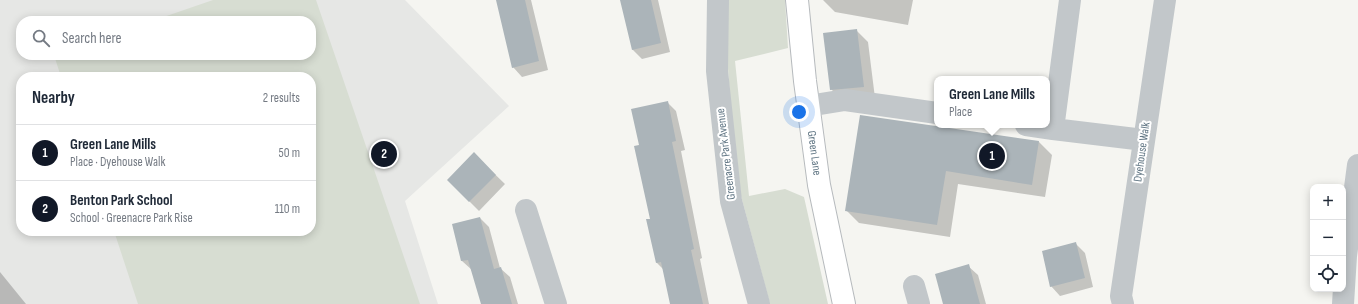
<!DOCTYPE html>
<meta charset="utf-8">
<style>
body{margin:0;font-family:"Sofia Sans Condensed",sans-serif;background:#f6f6f7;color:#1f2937}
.controls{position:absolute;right:12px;bottom:12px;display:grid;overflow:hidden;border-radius:8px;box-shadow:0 2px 10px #0003}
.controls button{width:36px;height:36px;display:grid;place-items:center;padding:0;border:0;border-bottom:1px solid #e0e1e3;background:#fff;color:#1f2937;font:20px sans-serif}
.you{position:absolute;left:799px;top:112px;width:14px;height:14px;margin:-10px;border:3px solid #fff;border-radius:50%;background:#1a73e8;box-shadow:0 0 0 6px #1a73e833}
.badge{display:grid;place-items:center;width:26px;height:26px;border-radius:50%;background:#111827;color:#fff;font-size:13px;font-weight:700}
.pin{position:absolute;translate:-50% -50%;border:2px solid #fff;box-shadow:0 1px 4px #0006}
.popup{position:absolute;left:934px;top:76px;width:116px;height:52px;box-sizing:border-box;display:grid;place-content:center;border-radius:8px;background:#fff;filter:drop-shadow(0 1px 3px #0005);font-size:13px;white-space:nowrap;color:#747a83}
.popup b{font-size:15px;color:#1f2937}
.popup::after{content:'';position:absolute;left:50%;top:100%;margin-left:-8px;border:8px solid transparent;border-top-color:#fff}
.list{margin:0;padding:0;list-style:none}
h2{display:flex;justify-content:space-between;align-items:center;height:52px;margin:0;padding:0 16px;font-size:17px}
h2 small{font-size:13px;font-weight:400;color:#747a83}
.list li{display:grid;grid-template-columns:26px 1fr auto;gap:12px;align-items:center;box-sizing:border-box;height:56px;padding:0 16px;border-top:1px solid #e0e1e3}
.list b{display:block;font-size:15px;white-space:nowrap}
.list p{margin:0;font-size:13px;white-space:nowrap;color:#747a83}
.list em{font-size:13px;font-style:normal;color:#747a83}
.icon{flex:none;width:22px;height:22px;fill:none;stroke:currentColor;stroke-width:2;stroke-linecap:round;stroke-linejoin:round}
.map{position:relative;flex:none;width:1358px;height:304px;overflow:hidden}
.search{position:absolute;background:#fff;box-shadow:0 2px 10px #0003;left:16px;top:16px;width:300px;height:44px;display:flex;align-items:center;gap:10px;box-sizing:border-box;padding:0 14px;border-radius:16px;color:#747a83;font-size:15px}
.panel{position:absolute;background:#fff;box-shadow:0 2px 10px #0003;left:16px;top:72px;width:300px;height:164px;border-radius:16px}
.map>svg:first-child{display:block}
.built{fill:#e6e7e5;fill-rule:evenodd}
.green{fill:#d7ddd2}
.shadow{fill:#0003}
.building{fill:#abb4b9}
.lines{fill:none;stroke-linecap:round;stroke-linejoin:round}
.highway-casing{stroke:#b6babd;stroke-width:24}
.street{stroke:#c2c7ca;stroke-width:22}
.highway{stroke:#fff;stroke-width:22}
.labels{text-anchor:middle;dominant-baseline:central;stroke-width:4;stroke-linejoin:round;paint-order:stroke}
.street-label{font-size:12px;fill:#627785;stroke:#fff}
</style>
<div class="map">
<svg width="1358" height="304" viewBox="0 0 1358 304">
<rect width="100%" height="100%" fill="#f5f5f1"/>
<!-- built -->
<path class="built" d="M 0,0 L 405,0 L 509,106 L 405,201 L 438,304 L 0,304 ZM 21,21 L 311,21 L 311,55 L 21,55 ZM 21,77 L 311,77 L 311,231 L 21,231 Z"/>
<!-- green -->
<path class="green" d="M 213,0 L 316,0 L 420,304 L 138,304 L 114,231 L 311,231 L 311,77 L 61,77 L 54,55 L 311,55 L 311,21 L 152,21 Z
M 725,0 L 785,0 L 788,48 L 735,61 L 749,196 L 785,189 L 804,197 L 828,304 L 770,304 L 741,196 L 730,97 L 725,27 Z"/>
<!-- shadow -->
<path class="shadow" d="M 497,0 L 531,0 L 548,70 L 522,77 L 513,67 Z
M 621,0 L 658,0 L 670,52 L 642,59 L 633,50 Z
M 823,0 L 913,0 L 908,25 L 835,12 Z
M 856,30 L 868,42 L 875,98 L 843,101 L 831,89 Z
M 667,102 L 676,111 L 685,150 L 681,151 L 702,258 L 700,259 L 709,304 L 671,304 L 664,270 L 657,263 L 640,146 Z
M 861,116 L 1039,142 L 1052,155 L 1045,197 L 958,184 L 950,237 L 859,223 L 846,210 Z
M 474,154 L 505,184 L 479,211 L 448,180 Z
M 480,218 L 489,227 L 500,268 L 510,277 L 518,304 L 482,304 L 472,270 L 462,261 L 453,225 Z
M 1075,243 L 1085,253 L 1093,287 L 1060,296 L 1051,286 Z
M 968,266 L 978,275 L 986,304 L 945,304 Z
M 0,272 L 26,304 L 0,304 Z"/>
<!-- building -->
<path class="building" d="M 496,0 L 525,0 L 539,61 L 512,68 Z
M 620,0 L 651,0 L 661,43 L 632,50 Z
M 857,29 L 864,87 L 830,90 L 823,33 Z
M 668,101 L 676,141 L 672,142 L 694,249 L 691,250 L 703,304 L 670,304 L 661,262 L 656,263 L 646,219 L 650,219 L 634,146 L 639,145 L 631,109 Z
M 860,115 L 1039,141 L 1032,185 L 946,171 L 937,225 L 845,211 Z
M 474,152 L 496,175 L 469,202 L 447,180 Z
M 480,217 L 494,269 L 501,267 L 512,304 L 481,304 L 468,260 L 461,261 L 452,224 Z
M 1076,242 L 1085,278 L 1050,287 L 1042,251 Z
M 969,264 L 980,304 L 943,304 L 935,274 Z"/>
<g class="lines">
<!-- highway casing -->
<g class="highway-casing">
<g id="highway">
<path id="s1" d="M 797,0 L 805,81 L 819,185 L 844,304"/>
</g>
</g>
<!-- street -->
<path class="street" d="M 718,0 L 717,71 L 731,201 L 759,304
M 808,106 L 845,100 L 937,113
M 1026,125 L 1053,129 L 1070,0
M 1053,129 L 1144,140
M 526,210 L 556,304
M 914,286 L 919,304
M 1123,304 L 1121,296 L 1165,0
M 1343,304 L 1346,256 L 1358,165"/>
<!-- highway -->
<use href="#highway" class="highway"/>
</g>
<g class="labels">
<!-- street labels -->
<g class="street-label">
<text transform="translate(1142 152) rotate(-82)">Dyehouse Walk</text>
<text stroke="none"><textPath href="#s1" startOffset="154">Green Lane</textPath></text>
<text transform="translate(726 154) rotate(-97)">Greenacre Park Avenue</text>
</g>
</g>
</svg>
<div class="controls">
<button>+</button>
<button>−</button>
<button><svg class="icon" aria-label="locate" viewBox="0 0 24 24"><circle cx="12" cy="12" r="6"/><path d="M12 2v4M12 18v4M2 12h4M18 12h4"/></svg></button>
</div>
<div class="you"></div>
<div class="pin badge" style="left:992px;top:156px">1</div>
<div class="popup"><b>Green Lane Mills</b>Place</div>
<div class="pin badge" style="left:384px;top:154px">2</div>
<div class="search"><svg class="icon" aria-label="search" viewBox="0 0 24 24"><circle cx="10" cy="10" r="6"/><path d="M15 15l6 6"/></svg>Search here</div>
<section class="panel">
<h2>Nearby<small>2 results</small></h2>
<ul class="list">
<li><span class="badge">1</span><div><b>Green Lane Mills</b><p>Place · Dyehouse Walk</p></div><em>50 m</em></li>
<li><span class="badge">2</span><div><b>Benton Park School</b><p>School · Greenacre Park Rise</p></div><em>110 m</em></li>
</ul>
</section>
</div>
